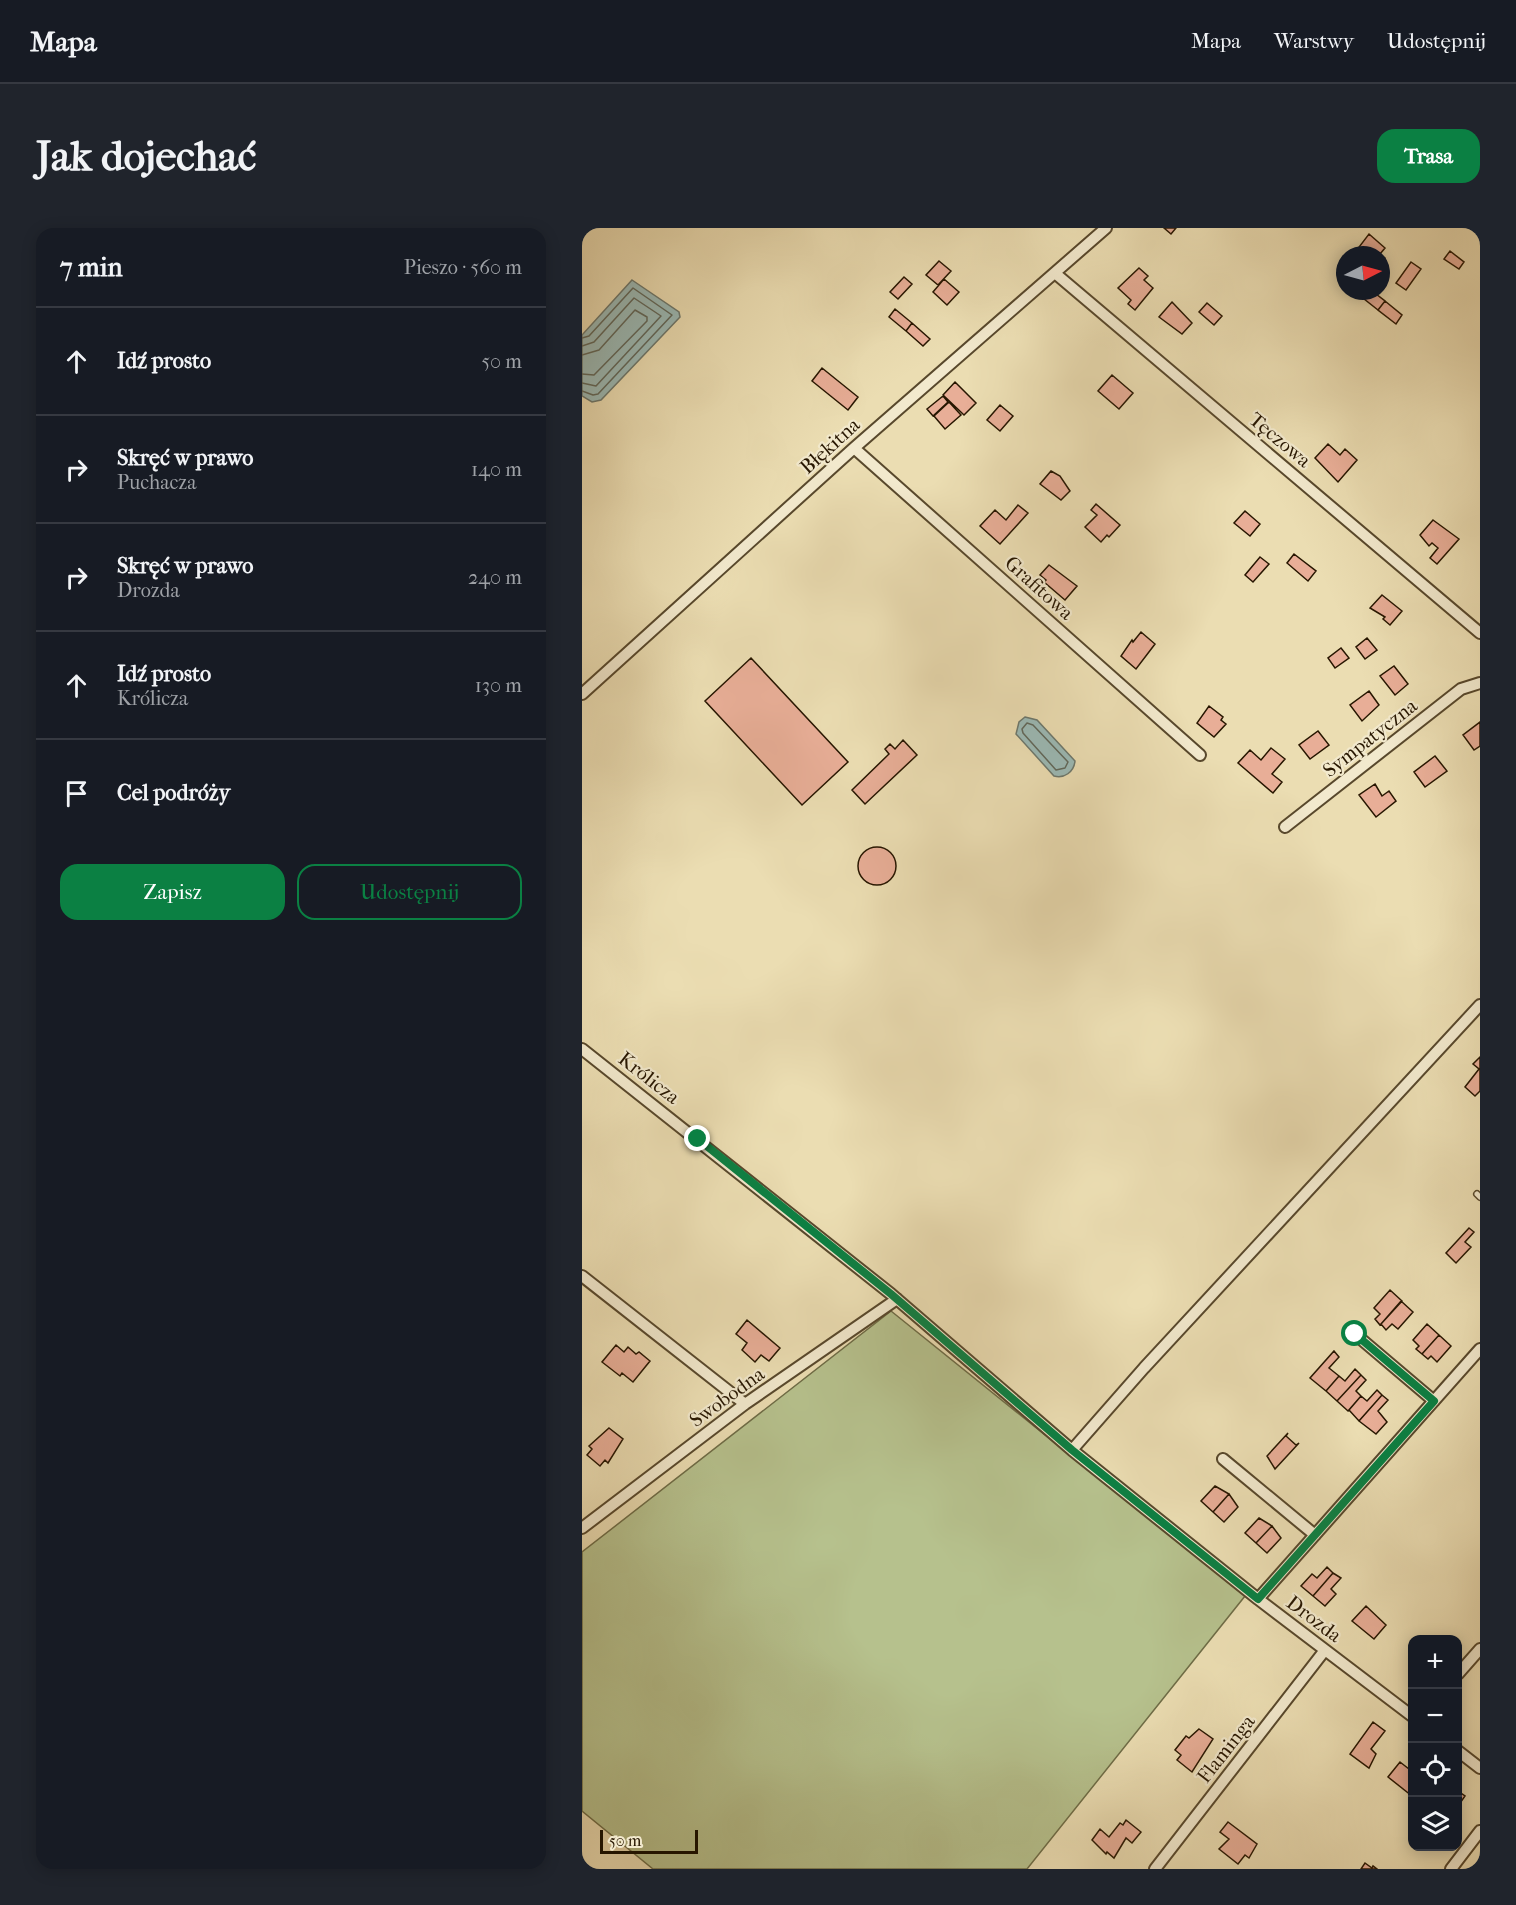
<!DOCTYPE html>
<html lang="pl">
<meta charset="utf-8">
<style>
body{margin:0;font-family:"IM FELL French Canon",serif;background:#20242c;color:#f1f3f6}
.controls{position:absolute;right:18px;bottom:18px;display:grid;overflow:hidden;border-radius:12px;box-shadow:0 3px 15px #0003}
.controls button{width:54px;height:54px;display:grid;place-items:center;padding:0;border:0;border-bottom:2px solid #363941;background:#171b24;color:#f1f3f6;font:30px sans-serif}
.compass{position:absolute;left:754px;top:18px;width:54px;height:54px;border-radius:50%;background:#171b24;box-shadow:0 3px 15px #0003;rotate:84deg}
.scale{position:absolute;left:18px;bottom:15px;width:98px;box-sizing:border-box;padding-left:6px;border:3px solid #271600;border-top:0;font-size:16px;line-height:21px;white-space:nowrap;color:#271600;-webkit-text-stroke:4px #f2e9cd;paint-order:stroke}
.stop{position:absolute;width:18px;height:18px;margin:-14px;border:4px solid #0b8043;border-radius:50%;background:#fff}
.stop.end{background:#0b8043;border-color:#fff;box-shadow:0 2px 6px #0008}
.list{margin:0;padding:0;list-style:none}
h2{display:flex;justify-content:space-between;align-items:center;height:78px;margin:0;padding:0 24px;font-size:26px}
h2 small{font-size:20px;font-weight:400;color:#9ea1a6}
.list li{display:grid;grid-template-columns:39px 1fr auto;gap:18px;align-items:center;box-sizing:border-box;height:108px;padding:0 24px;border-top:2px solid #363941}
.list b{display:block;font-size:22px;white-space:nowrap}
.list p{margin:0;font-size:20px;white-space:nowrap;color:#9ea1a6}
.list em{font-size:20px;font-style:normal;color:#9ea1a6}
.actions{display:flex;gap:12px;padding:18px 24px}
.actions a{flex:1;padding:14px 0;border:2px solid #0b8043;border-radius:18px;text-align:center;font-size:21px;color:#0b8043}
.actions .main{background:#0b8043;color:#fff}
.icon{flex:none;width:33px;height:33px;fill:none;stroke:currentColor;stroke-width:2;stroke-linecap:round;stroke-linejoin:round}
.map{position:relative;flex:none;width:898px;height:1641px;overflow:hidden;border-radius:18px}
header{display:flex;align-items:center;gap:36px;box-sizing:border-box;height:84px;padding:0 30px;background:#171b24;border-bottom:2px solid #363941}
header strong{font-size:28px}
nav{display:flex;gap:33px;margin-inline-start:auto;font-size:21px}
.intro{display:flex;align-items:center;justify-content:space-between;box-sizing:border-box;height:144px;padding:0 36px}
h1{margin:0;font-size:42px}
.button{padding:15px 27px;border-radius:18px;background:#0b8043;color:#fff;font-size:21px;font-weight:700}
main{display:flex;gap:36px;padding:0 36px}
aside{flex:1;background:#171b24;border-radius:18px;box-shadow:0 3px 15px #0003}
.map>svg:first-child{display:block}
.green{fill:#b6c18d;stroke:#6e6c46;stroke-width:1.5}
.water{fill:#9bbab6;stroke:#6d786d;stroke-width:1.5}
.lines{fill:none;stroke-linecap:round;stroke-linejoin:round}
.shore{stroke:#61685b;stroke-width:1.5}
.building{fill:#e8ae97;stroke:#271600;stroke-width:1.5}
.lane-casing{stroke:#58482c;stroke-width:8}
.street-casing{stroke:#58482c;stroke-width:14}
.lane{stroke:#f2e9cd;stroke-width:5}
.street{stroke:#f2e9cd;stroke-width:10}
.route{stroke:#0b8043;stroke-width:8}
.labels{text-anchor:middle;dominant-baseline:central;stroke-width:4.5;stroke-linejoin:round;paint-order:stroke}
.street-label{font-size:20px;fill:#271600;stroke:#f2e9cd}
</style>
<header>
<strong>Mapa</strong>
<nav><a>Mapa</a><a>Warstwy</a><a>Udostępnij</a></nav>
</header>
<div class="intro"><h1>Jak dojechać</h1><a class="button">Trasa</a></div>
<main>
<aside>
<h2>7 min<small>Pieszo · 560 m</small></h2>
<ul class="list">
<li><svg class="icon" aria-label="ahead" viewBox="0 0 24 24"><path d="M12 20V5M6 11l6-6 6 6"/></svg><div><b>Idź prosto</b></div><em>50 m</em></li>
<li><svg class="icon" aria-label="right" viewBox="0 0 24 24"><path d="M7 20v-9h11M14 6l5 5-5 5"/></svg><div><b>Skręć w prawo</b><p>Puchacza</p></div><em>140 m</em></li>
<li><svg class="icon" aria-label="right" viewBox="0 0 24 24"><path d="M7 20v-9h11M14 6l5 5-5 5"/></svg><div><b>Skręć w prawo</b><p>Drozda</p></div><em>240 m</em></li>
<li><svg class="icon" aria-label="ahead" viewBox="0 0 24 24"><path d="M12 20V5M6 11l6-6 6 6"/></svg><div><b>Idź prosto</b><p>Królicza</p></div><em>130 m</em></li>
<li><svg class="icon" aria-label="arrive" viewBox="0 0 24 24"><path d="M6 21V4h12l-3 4 3 4H6"/></svg><div><b>Cel podróży</b></div></li>
</ul>
<div class="actions"><a class="main">Zapisz</a><a>Udostępnij</a></div>
</aside>
<div class="map">
<svg width="898" height="1641" viewBox="0 0 898 1641">
<rect width="100%" height="100%" fill="#ebddb2"/>
<filter id="stains"><feTurbulence type="fractalNoise" baseFrequency=".00333" numOctaves="4"/><feColorMatrix values="0 0 0 0 .2 0 0 0 0 .09 0 0 0 0 .02 0 0 0 .5 -.17"/></filter>
<radialGradient id="worn" r=".72"><stop offset=".6" stop-color="#630" stop-opacity="0"/><stop offset="1" stop-color="#630" stop-opacity=".3"/></radialGradient>
<!-- green -->
<path class="green" d="M 309,1083 L 663,1368 L 445,1641 L 71,1641 L 0,1583 L 0,1324 Z"/>
<!-- water -->
<path class="water" d="M 50,52 L 97,84 L 98,89 L 19,172 L 10,174 L 0,168 L 0,107 Z
M 443,489 L 455,492 L 493,533 C 492,544 482,551 472,548 L 434,506 L 437,494 Z"/>
<g class="lines">
<!-- shore -->
<path class="shore" d="M 0,110 L 7,108 L 51,60 L 90,87 L 16,166 L 11,167 L 0,163
M 0,118 L 12,114 L 52,70 L 79,88 L 14,158 L 0,155
M 0,127 L 17,122 L 53,82 L 65,89 L 65,93 L 12,147 L 0,146
M 445,495 L 451,497 L 486,534 L 483,540 L 474,542 L 441,505 L 440,501 Z"/>
</g>
<!-- building -->
<path class="building" d="M 582,0 L 594,0 L 589,6 Z
M 787,6 L 803,20 L 798,26 L 803,30 L 799,35 L 799,27 L 779,27 L 774,23 Z
M 868,23 L 882,34 L 877,41 L 862,31 Z
M 357,33 L 369,43 L 356,57 L 344,47 Z
M 829,34 L 839,41 L 824,62 L 814,55 Z
M 557,40 L 566,48 L 562,52 L 571,60 L 553,82 L 546,76 L 549,72 L 536,60 Z
M 322,49 L 330,56 L 316,71 L 308,64 Z
M 362,51 L 377,64 L 365,77 L 351,64 Z
M 772,63 L 790,63 L 803,73 L 796,82 Z
M 803,73 L 820,87 L 814,96 L 796,82 Z
M 590,74 L 610,95 L 600,106 L 577,89 Z
M 625,75 L 640,88 L 632,97 L 617,84 Z
M 313,81 L 330,95 L 324,103 L 307,89 Z
M 330,95 L 348,111 L 341,118 L 324,103 Z
M 240,140 L 276,169 L 266,182 L 230,153 Z
M 530,147 L 551,165 L 537,181 L 516,163 Z
M 373,154 L 394,175 L 382,187 L 361,167 Z
M 361,168 L 366,174 L 351,188 L 345,181 Z
M 367,174 L 379,187 L 363,201 L 352,188 Z
M 418,177 L 431,188 L 418,203 L 405,192 Z
M 746,216 L 758,227 L 763,221 L 775,232 L 756,254 L 733,230 Z
M 469,243 L 478,248 L 488,263 L 479,272 L 458,256 Z
M 514,276 L 538,297 L 527,309 L 525,307 L 519,314 L 503,299 L 515,287 L 509,282 Z
M 436,277 L 446,285 L 418,316 L 398,298 L 413,282 L 424,292 Z
M 663,283 L 678,296 L 668,308 L 652,295 Z
M 851,292 L 877,311 L 855,336 L 848,330 L 856,320 L 850,315 L 847,318 L 838,307 Z
M 712,326 L 734,343 L 726,353 L 705,335 Z
M 678,329 L 687,336 L 671,354 L 663,347 Z
M 467,337 L 495,358 L 483,372 L 462,354 L 464,352 L 458,347 Z
M 800,367 L 820,383 L 808,397 L 801,391 L 803,389 L 788,380 Z
M 559,404 L 573,416 L 554,441 L 539,428 L 550,412 L 551,414 Z
M 785,410 L 795,422 L 783,431 L 774,419 Z
M 759,420 L 767,430 L 753,440 L 746,430 Z
M 169,430 L 266,534 L 220,577 L 123,473 Z
M 812,438 L 826,456 L 813,467 L 798,448 Z
M 787,463 L 797,477 L 780,493 L 768,477 Z
M 627,478 L 641,489 L 639,492 L 644,496 L 632,509 L 615,495 Z
M 898,494 L 898,518 L 892,522 L 881,507 Z
M 736,503 L 747,517 L 728,531 L 717,517 Z
M 321,512 L 335,527 L 283,576 L 270,562 L 307,526 L 303,521 L 308,516 L 313,521 Z
M 689,520 L 703,531 L 690,546 L 700,554 L 691,565 L 656,535 L 668,522 L 679,532 Z
M 853,528 L 865,543 L 843,559 L 832,544 Z
M 793,556 L 800,568 L 807,563 L 814,573 L 794,589 L 777,567 Z
M276 638a19 19 0 1 1 38 0a19 19 0 1 1-38 0Z
M 898,829 L 898,863 L 893,868 L 883,859 L 897,841 L 891,836 Z
M 887,1000 L 892,1004 L 883,1014 L 889,1019 L 874,1035 L 864,1025 Z
M 808,1062 L 820,1073 L 798,1097 L 793,1091 L 798,1086 L 792,1080 Z
M 819,1073 L 831,1084 L 816,1101 L 810,1096 L 804,1102 L 799,1096 Z
M 165,1092 L 198,1120 L 187,1133 L 179,1127 L 173,1134 L 160,1122 L 165,1115 L 154,1106 Z
M 845,1096 L 857,1107 L 840,1126 L 834,1121 L 837,1118 L 831,1112 Z
M 857,1107 L 869,1118 L 855,1134 L 849,1128 L 846,1131 L 840,1126 Z
M 34,1117 L 42,1124 L 46,1119 L 54,1126 L 57,1124 L 68,1133 L 51,1154 L 40,1145 L 38,1148 L 20,1134 Z
M 752,1123 L 757,1129 L 747,1140 L 757,1148 L 744,1163 L 728,1150 Z
M 773,1141 L 779,1147 L 755,1173 L 744,1163 L 757,1148 L 763,1153 Z
M 779,1147 L 784,1152 L 774,1163 L 779,1168 L 766,1183 L 755,1173 Z
M 795,1162 L 800,1167 L 777,1193 L 767,1182 L 779,1168 L 785,1173 Z
M 800,1167 L 806,1172 L 796,1183 L 805,1194 L 794,1206 L 777,1193 Z
M 27,1200 L 41,1211 L 26,1235 L 23,1232 L 18,1238 L 5,1227 L 10,1221 L 7,1218 Z
M 706,1205 L 704,1208 L 714,1217 L 717,1215 L 693,1241 L 685,1228 Z
M 633,1258 L 647,1266 L 631,1284 L 619,1273 Z
M 647,1266 L 656,1279 L 642,1294 L 631,1284 Z
M 677,1290 L 690,1298 L 674,1315 L 663,1305 Z
M 690,1298 L 699,1310 L 685,1325 L 674,1315 Z
M 745,1339 L 751,1345 L 731,1368 L 719,1358 L 730,1346 L 735,1350 Z
M 751,1345 L 759,1350 L 749,1361 L 754,1366 L 743,1378 L 731,1368 Z
M 784,1378 L 804,1397 L 792,1411 L 770,1393 Z
M 791,1494 L 803,1503 L 789,1521 L 794,1526 L 787,1540 L 768,1526 Z
M 617,1501 L 631,1511 L 610,1544 L 595,1532 L 599,1527 L 593,1522 L 604,1508 L 607,1510 Z
M 818,1534 L 827,1541 L 830,1537 L 830,1568 L 806,1549 Z
M 876,1563 L 883,1568 L 876,1578 Z
M 544,1592 L 559,1604 L 550,1615 L 544,1610 L 532,1630 L 525,1624 L 524,1626 L 510,1612 L 518,1601 L 527,1609 L 538,1595 L 541,1597 Z
M 646,1594 L 675,1616 L 667,1630 L 663,1627 L 656,1636 L 637,1621 L 647,1611 L 638,1604 Z
M 783,1635 L 790,1640 L 791,1638 L 795,1641 L 779,1641 Z"/>
<g class="lines">
<!-- lane casing -->
<g class="lane-casing">
<path id="lane" d="M 895,966 L 898,969"/>
</g>
<!-- street casing -->
<g class="street-casing">
<path id="street" d="M 474,46 L 898,405
M 272,220 L 618,527
M 0,466 L 272,220 L 524,0
M 703,599 L 879,461 L 898,455
M 0,821 L 309,1066 L 490,1222 L 676,1371 L 830,1488
M 0,1048 L 163,1176
M 773,1106 L 852,1173
M 490,1222 L 562,1140 L 898,777
M 641,1231 L 733,1307
M 0,1300 L 163,1176 L 315,1071
M 676,1371 L 898,1121
M 876,1446 L 898,1421
M 876,1523 L 898,1540
M 573,1641 L 743,1422
M 869,1641 L 898,1603"/>
</g>
<!-- lane -->
<use href="#lane" class="lane"/>
<!-- street -->
<use href="#street" class="street"/>
</g>
<g class="lines">
<!-- route -->
<path class="route" d="M 116,911 L 309,1066 L 490,1222 L 676,1371 L 852,1173 L 773,1106"/>
</g>
<g class="labels">
<!-- street labels -->
<g class="street-label">
<text transform="translate(698 212) rotate(40)">Tęczowa</text>
<text transform="translate(248 218) rotate(-42)">Błękitna</text>
<text transform="translate(457 360) rotate(42)">Grafitowa</text>
<text transform="translate(788 510) rotate(-38)">Sympatyczna</text>
<text transform="translate(67 850) rotate(38)">Królicza</text>
<text transform="translate(145 1169) rotate(-36)">Swobodna</text>
<text transform="translate(732 1391) rotate(37)">Drozda</text>
<text transform="translate(644 1521) rotate(-52)">Flaminga</text>
</g>
</g>
<rect width="100%" height="100%" filter="url(#stains)"/>
<rect width="100%" height="100%" fill="url(#worn)"/>
</svg>
<div class="controls">
<button>+</button>
<button>−</button>
<button><svg class="icon" aria-label="locate" viewBox="0 0 24 24"><circle cx="12" cy="12" r="6"/><path d="M12 2v4M12 18v4M2 12h4M18 12h4"/></svg></button>
<button><svg class="icon" aria-label="layers" viewBox="0 0 24 24"><path d="M12 4l9 5-9 5-9-5zM3 14l9 5 9-5"/></svg></button>
</div>
<svg class="compass" viewBox="-18 -18 36 36"><path d="M0-13l5 13h-10z" fill="#e53935"/><path d="M0 13l5-13h-10z" fill="#9ea1a6"/></svg>
<div class="scale">50 m</div>
<div class="stop" style="left:773px;top:1106px"></div>
<div class="stop end" style="left:116px;top:911px"></div>
</div>
</main>
